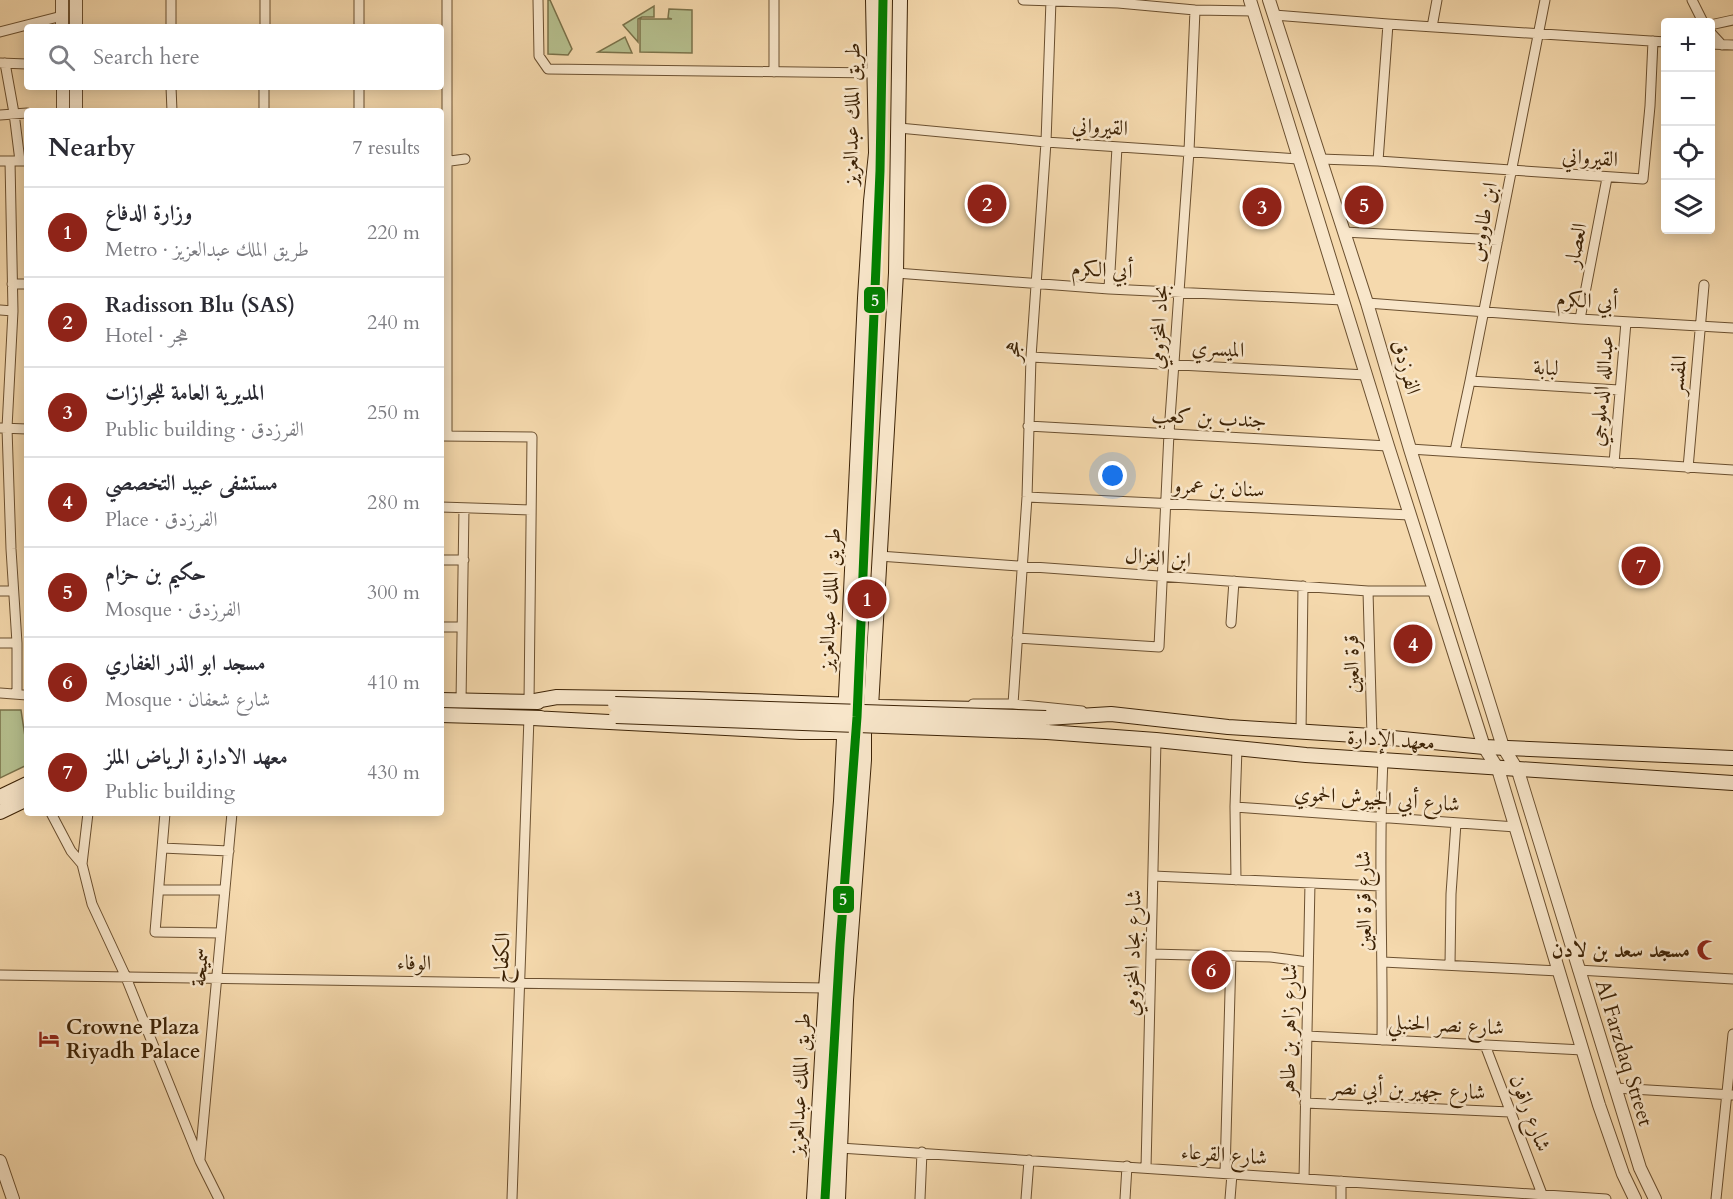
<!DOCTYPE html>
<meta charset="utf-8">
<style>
body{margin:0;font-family:Cardo,Amiri,serif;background:#f7f7f7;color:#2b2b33}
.controls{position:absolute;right:18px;top:18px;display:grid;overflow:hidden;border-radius:6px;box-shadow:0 3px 15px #0003}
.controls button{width:54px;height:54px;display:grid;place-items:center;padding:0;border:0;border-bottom:2px solid #e1e1e2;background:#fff;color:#2b2b33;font:30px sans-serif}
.you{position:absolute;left:1113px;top:476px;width:21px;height:21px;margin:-15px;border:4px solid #fff;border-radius:50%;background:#1a73e8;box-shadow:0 0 0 9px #1a73e833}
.badge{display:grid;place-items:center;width:39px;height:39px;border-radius:50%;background:#8f2418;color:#fff;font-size:20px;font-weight:700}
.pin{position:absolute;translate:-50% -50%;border:3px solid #fff;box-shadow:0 2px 6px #0006}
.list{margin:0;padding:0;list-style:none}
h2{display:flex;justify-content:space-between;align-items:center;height:78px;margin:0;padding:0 24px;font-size:26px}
h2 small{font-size:20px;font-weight:400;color:#7c7c81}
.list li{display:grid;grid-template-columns:39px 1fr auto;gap:18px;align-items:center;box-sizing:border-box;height:90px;padding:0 24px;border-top:2px solid #e1e1e2}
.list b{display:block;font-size:22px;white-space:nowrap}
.list p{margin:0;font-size:20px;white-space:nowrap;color:#7c7c81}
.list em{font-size:20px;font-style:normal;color:#7c7c81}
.icon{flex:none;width:33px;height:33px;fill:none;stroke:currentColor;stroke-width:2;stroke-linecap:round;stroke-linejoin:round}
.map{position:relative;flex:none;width:1733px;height:1199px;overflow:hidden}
.search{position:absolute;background:#fff;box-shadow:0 3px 15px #0003;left:24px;top:24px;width:420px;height:66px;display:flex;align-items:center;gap:15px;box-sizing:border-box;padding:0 21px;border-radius:6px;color:#7c7c81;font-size:22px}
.panel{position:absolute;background:#fff;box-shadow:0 3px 15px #0003;left:24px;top:108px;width:420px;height:708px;border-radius:6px}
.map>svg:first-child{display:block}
.green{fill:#b6c08f;stroke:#7a724a;stroke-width:1.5}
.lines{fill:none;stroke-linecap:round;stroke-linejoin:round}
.minor-casing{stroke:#6b5030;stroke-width:11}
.tertiary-casing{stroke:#6b5030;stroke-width:14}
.secondary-casing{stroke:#3d2306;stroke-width:16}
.minor{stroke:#f8e6ca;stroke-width:9}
.tertiary{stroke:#f8e6ca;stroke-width:12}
.secondary{stroke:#f8e6ca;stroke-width:14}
.secondary-bridge-casing{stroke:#3d2306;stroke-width:16;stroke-linecap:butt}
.secondary-bridge{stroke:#f8e6ca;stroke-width:14}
.metro-1-casing{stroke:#f8e6ca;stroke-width:14}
.metro-1{stroke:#008000;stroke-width:9}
.labels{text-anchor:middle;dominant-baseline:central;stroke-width:5;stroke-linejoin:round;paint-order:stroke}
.street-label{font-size:21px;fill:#3d2306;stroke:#f8e6ca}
.poi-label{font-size:21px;font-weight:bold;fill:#3d2306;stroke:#f8e6ca;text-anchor:end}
.line-badge{stroke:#f8e6ca;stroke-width:2}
.badge-label{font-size:16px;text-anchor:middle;font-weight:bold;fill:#fff}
</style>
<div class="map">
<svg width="1733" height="1199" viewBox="0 0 1733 1199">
<rect width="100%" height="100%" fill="#f5d9ad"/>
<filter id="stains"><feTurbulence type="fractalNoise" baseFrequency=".00333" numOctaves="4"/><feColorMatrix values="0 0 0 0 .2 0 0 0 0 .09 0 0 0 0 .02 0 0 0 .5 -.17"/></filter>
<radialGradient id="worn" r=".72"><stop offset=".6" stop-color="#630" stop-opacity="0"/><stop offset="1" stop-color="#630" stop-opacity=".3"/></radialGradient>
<!-- green -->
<path class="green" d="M 548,0 L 550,0 L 572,49 L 568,55 L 548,54 Z
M 654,6 L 654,17 L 642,17 L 638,19 L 638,42 L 623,25 Z
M 669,9 L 692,10 L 692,53 L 640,52 L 640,19 L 672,19 L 668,18 Z
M 625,37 L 632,53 L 598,52 Z
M 0,710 L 21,710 L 27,750 L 27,765 L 0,778 Z"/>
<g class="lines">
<!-- minor casing -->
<g class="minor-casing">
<path id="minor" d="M 171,0 L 171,27
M 447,0 L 447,436
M 538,0 L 539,56 L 548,69 L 875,73
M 774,0 L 774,72
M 1023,0 L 1118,3 L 1195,10 L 1254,11
M 1692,0 L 1703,22
M 1274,15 L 1388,24 L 1666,42
M 1710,25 L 1733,20
M 265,27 L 265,0
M 359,27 L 359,0
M 1432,27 L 1437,0
M 0,32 L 62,16
M 1710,32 L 1722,45
M 1710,44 L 1733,45
M 0,63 L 27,64
M 5,63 L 14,113 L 20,161
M 171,87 L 172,111
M 264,111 L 264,87
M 359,111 L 359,87
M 0,115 L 27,113
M 899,128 L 1046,142 L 1298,159
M 1320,159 L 1378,161 L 1643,179 L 1650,106 L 1653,41
M 0,161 L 27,161
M 10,161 L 13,311 L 7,428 L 11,549 L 17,643 L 17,693
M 1378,161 L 1388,24
M 443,162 L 465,159
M 1344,232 L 1498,240
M 896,273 L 1109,289 L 1343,300
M 12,284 L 27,284
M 1109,289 L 1117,147
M 1367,303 L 1580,319 L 1733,328
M 0,310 L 13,311
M 1580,319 L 1607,178
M 1031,357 L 1366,375
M 1470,381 L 1619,390
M 1028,426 L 1388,446
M 0,428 L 27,429
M 442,436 L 532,437 L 529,702
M 1410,449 L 1733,470
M 1455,451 L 1470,381 L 1545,0
M 1614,463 L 1626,322
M 1688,468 L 1704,285
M 1027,497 L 1410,515
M 441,507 L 531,510
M 879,556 L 1368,591 L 1435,591
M 441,560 L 464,560
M 0,591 L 13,591
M 1368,591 L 1372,736
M 1231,623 L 1234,581
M 441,627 L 461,627
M 1017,638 L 1159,647 L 1169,433 L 1189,151 L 1195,10
M 0,643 L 17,643
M 0,693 L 27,695
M 461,701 L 464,508
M 973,704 L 1013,704 L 1082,711
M 1013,704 L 1027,497 L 1031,357 L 1046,142 L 1051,0
M 1301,732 L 1303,586
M 1235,807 L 1516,827
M 51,813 L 71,851 L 82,864 L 92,904 L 125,975 L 200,1161 L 219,1199
M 165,813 L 155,932 L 221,933
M 162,848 L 229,851
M 82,864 L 88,813
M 1153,876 L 1381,886
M 1236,880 L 1235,807 L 1237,748
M 159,890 L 225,890
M 1151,954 L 1270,957 L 1308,962
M 1383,962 L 1559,971
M 1450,965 L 1451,894 L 1456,823
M 1578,970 L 1733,979
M 0,975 L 826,988
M 1307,1036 L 1583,1050
M 1382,1040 C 1383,947 1378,854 1383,761
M 1485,1045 L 1542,1194
M 1615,1088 L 1733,1095
M 1305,1103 L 1510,1112
M 840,1148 L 1606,1199
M 200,1159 L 232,813
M 1146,1168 L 1156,740
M 1225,1173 L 1231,956
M 1304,1179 L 1310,883
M 512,1199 L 529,717
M 920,1199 L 922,1152
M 1026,1199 L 1029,1160
M 1125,1199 L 1127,1166
M 1230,1199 L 1232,1174
M 1341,1199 L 1341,1181
M 1716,1199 L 1733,1034"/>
</g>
<!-- tertiary casing -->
<g class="tertiary-casing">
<path id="tertiary" d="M 62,0 L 62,27
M 1250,0 L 1388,446 L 1484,747 L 1498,769 L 1599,1105 L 1623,1174 L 1635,1199
M 1269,0 L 1367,303 L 1410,449 L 1503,747 L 1518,771 L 1640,1168 L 1655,1199
M 76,27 L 76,0
M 63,111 L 63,87
M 76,111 L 76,87
M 0,1161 L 13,1199"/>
</g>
<!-- secondary casing -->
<g class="secondary-casing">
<path id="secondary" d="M 441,700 L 538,702
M 529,702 L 557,697 L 694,699 L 854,705
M 879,707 L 980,709
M 441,715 L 541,718
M 532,718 L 801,732 L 853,732
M 1046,718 L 1111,714 L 1228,727 L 1372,736 L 1484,747 L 1733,758
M 1047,732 L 1156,740 L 1306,755 L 1733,783
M 0,797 L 27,784
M 0,812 L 27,799
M 814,1199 L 826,988 L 841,801 L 865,298 L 871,201 L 876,153 L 873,0
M 838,1199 L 846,1000 L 864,760 L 864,733 L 871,707 L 896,273 L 900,0"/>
</g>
<!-- minor -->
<use href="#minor" class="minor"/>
<!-- tertiary -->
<use href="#tertiary" class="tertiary"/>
<!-- secondary -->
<use href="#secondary" class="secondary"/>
<!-- secondary-bridge casing -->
<g class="secondary-bridge-casing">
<path id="secondary-bridge" d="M 615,704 L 1046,718
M 616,716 L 1047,732"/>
</g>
<!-- secondary-bridge -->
<use href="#secondary-bridge" class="secondary-bridge"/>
<!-- metro-1 casing -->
<g class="metro-1-casing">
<path id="metro-1" d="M 825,1199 L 840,945 L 857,717 L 880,171 L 883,0"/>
</g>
<!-- metro-1 -->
<use href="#metro-1" class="metro-1"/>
</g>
<!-- icons -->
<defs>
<g id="mosque-bare" transform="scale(1.62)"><path d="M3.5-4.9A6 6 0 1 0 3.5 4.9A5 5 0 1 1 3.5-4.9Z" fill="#8f2418" stroke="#f8e6ca" stroke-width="2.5" paint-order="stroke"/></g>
<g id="hotel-bare" transform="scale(1.62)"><path d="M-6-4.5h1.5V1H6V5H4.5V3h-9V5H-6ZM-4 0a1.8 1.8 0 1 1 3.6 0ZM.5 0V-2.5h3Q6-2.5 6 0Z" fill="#8f2418" stroke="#f8e6ca" stroke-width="2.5" paint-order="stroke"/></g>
</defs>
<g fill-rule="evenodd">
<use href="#mosque-bare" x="1707" y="950"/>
<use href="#hotel-bare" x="49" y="1039"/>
</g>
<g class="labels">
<!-- street labels -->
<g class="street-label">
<text transform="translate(852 114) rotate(-89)">طريق الملك عبدالعزيز</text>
<text transform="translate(1100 127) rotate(4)">القيرواني</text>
<text transform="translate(1590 158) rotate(4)">القيرواني</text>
<text transform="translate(1483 222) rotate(-79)">ابن طاووس</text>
<text transform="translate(1576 245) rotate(-79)">العصار</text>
<text transform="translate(1102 270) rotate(3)">أبي الكرم</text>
<text transform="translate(1587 301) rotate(4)">أبي الكرم</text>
<text transform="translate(1159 327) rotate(-87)">بجاد المخزومي</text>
<text transform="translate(1218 349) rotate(3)">الميسري</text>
<text transform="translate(1013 351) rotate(-87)">هجر</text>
<text transform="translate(1406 367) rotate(74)">الفرزدق</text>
<text transform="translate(1546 368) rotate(3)">لبابة</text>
<text transform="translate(1678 375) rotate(-85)">المفسر</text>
<text transform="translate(1602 391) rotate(-85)">عبدالله الدملوجي</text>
<text transform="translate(1209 418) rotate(3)">جندب بن كعب</text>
<text transform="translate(1219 488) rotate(3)">سنان بن عمرو</text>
<text transform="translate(1158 558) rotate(4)">ابن الغزال</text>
<text transform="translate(830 599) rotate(-87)">طريق الملك عبدالعزيز</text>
<text transform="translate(1352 664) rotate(-91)">قرة العين</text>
<text transform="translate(1391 740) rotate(4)">معهد الإدارة</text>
<text transform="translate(1377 799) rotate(4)">شارع أبي الجيوش الحموي</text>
<text transform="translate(1364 901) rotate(-91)">شارع قرة العين</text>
<text transform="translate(1133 953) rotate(-89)">شارع بجاد المخزومي</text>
<text transform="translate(502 958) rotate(-88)">الكفاح</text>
<text transform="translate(414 963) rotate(1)">الوفاء</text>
<text transform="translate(200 967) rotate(-85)">سميحة</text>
<text transform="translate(1446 1025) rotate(3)">شارع نصر الحنبلي</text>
<text transform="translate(1289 1030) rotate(-89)">شارع زاهر بن طاهر</text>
<text transform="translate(1624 1053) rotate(73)">Al Farzdaq Street</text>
<text transform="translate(800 1084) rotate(-87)">طريق الملك عبدالعزيز</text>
<text transform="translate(1408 1090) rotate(2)">شارع جهير بن أبي نصر</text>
<text transform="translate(1530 1113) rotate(69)">شارع راقون</text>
<text transform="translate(1224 1155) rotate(4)">شارع القرعاء</text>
</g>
<!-- poi labels -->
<g class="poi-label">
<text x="1690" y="950">مسجد سعد بن لادن</text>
<text x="66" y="1027" text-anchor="start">Crowne Plaza<tspan x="66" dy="24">Riyadh Palace</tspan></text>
</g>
</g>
<g class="line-badge">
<rect x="863" y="286" width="23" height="28" rx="6" fill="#008000"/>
<rect x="832" y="885" width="23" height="29" rx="6" fill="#008000"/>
</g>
<g class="badge-label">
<text x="875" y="306">5</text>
<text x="843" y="905">5</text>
</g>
<rect width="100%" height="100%" filter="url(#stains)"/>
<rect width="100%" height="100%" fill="url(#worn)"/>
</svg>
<div class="controls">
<button>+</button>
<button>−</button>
<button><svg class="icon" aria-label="locate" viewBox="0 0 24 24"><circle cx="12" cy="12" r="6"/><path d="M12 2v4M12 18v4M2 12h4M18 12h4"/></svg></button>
<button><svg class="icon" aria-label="layers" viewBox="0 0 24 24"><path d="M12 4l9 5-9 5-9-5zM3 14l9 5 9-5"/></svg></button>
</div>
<div class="you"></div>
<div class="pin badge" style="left:867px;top:599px">1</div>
<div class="pin badge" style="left:987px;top:204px">2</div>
<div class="pin badge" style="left:1262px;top:207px">3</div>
<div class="pin badge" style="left:1413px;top:644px">4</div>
<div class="pin badge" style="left:1364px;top:205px">5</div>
<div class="pin badge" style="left:1211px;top:970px">6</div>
<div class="pin badge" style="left:1641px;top:566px">7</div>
<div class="search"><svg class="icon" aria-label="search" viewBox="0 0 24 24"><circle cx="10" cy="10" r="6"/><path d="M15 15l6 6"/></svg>Search here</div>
<section class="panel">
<h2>Nearby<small>7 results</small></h2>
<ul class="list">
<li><span class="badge">1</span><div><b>وزارة الدفاع</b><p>Metro · طريق الملك عبدالعزيز</p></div><em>220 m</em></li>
<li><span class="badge">2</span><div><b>Radisson Blu (SAS)</b><p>Hotel · هجر</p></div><em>240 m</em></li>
<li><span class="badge">3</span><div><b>المديرية العامة للجوازات</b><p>Public building · الفرزدق</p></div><em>250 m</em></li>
<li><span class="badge">4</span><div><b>مستشفى عبيد التخصصي</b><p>Place · الفرزدق</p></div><em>280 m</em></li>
<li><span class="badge">5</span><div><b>حكيم بن حزام</b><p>Mosque · الفرزدق</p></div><em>300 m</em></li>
<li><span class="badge">6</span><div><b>مسجد ابو الذر الغفاري</b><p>Mosque · شارع شعفان</p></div><em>410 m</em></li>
<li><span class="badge">7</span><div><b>معهد الادارة الرياض الملز</b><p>Public building</p></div><em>430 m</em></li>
</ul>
</section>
</div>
